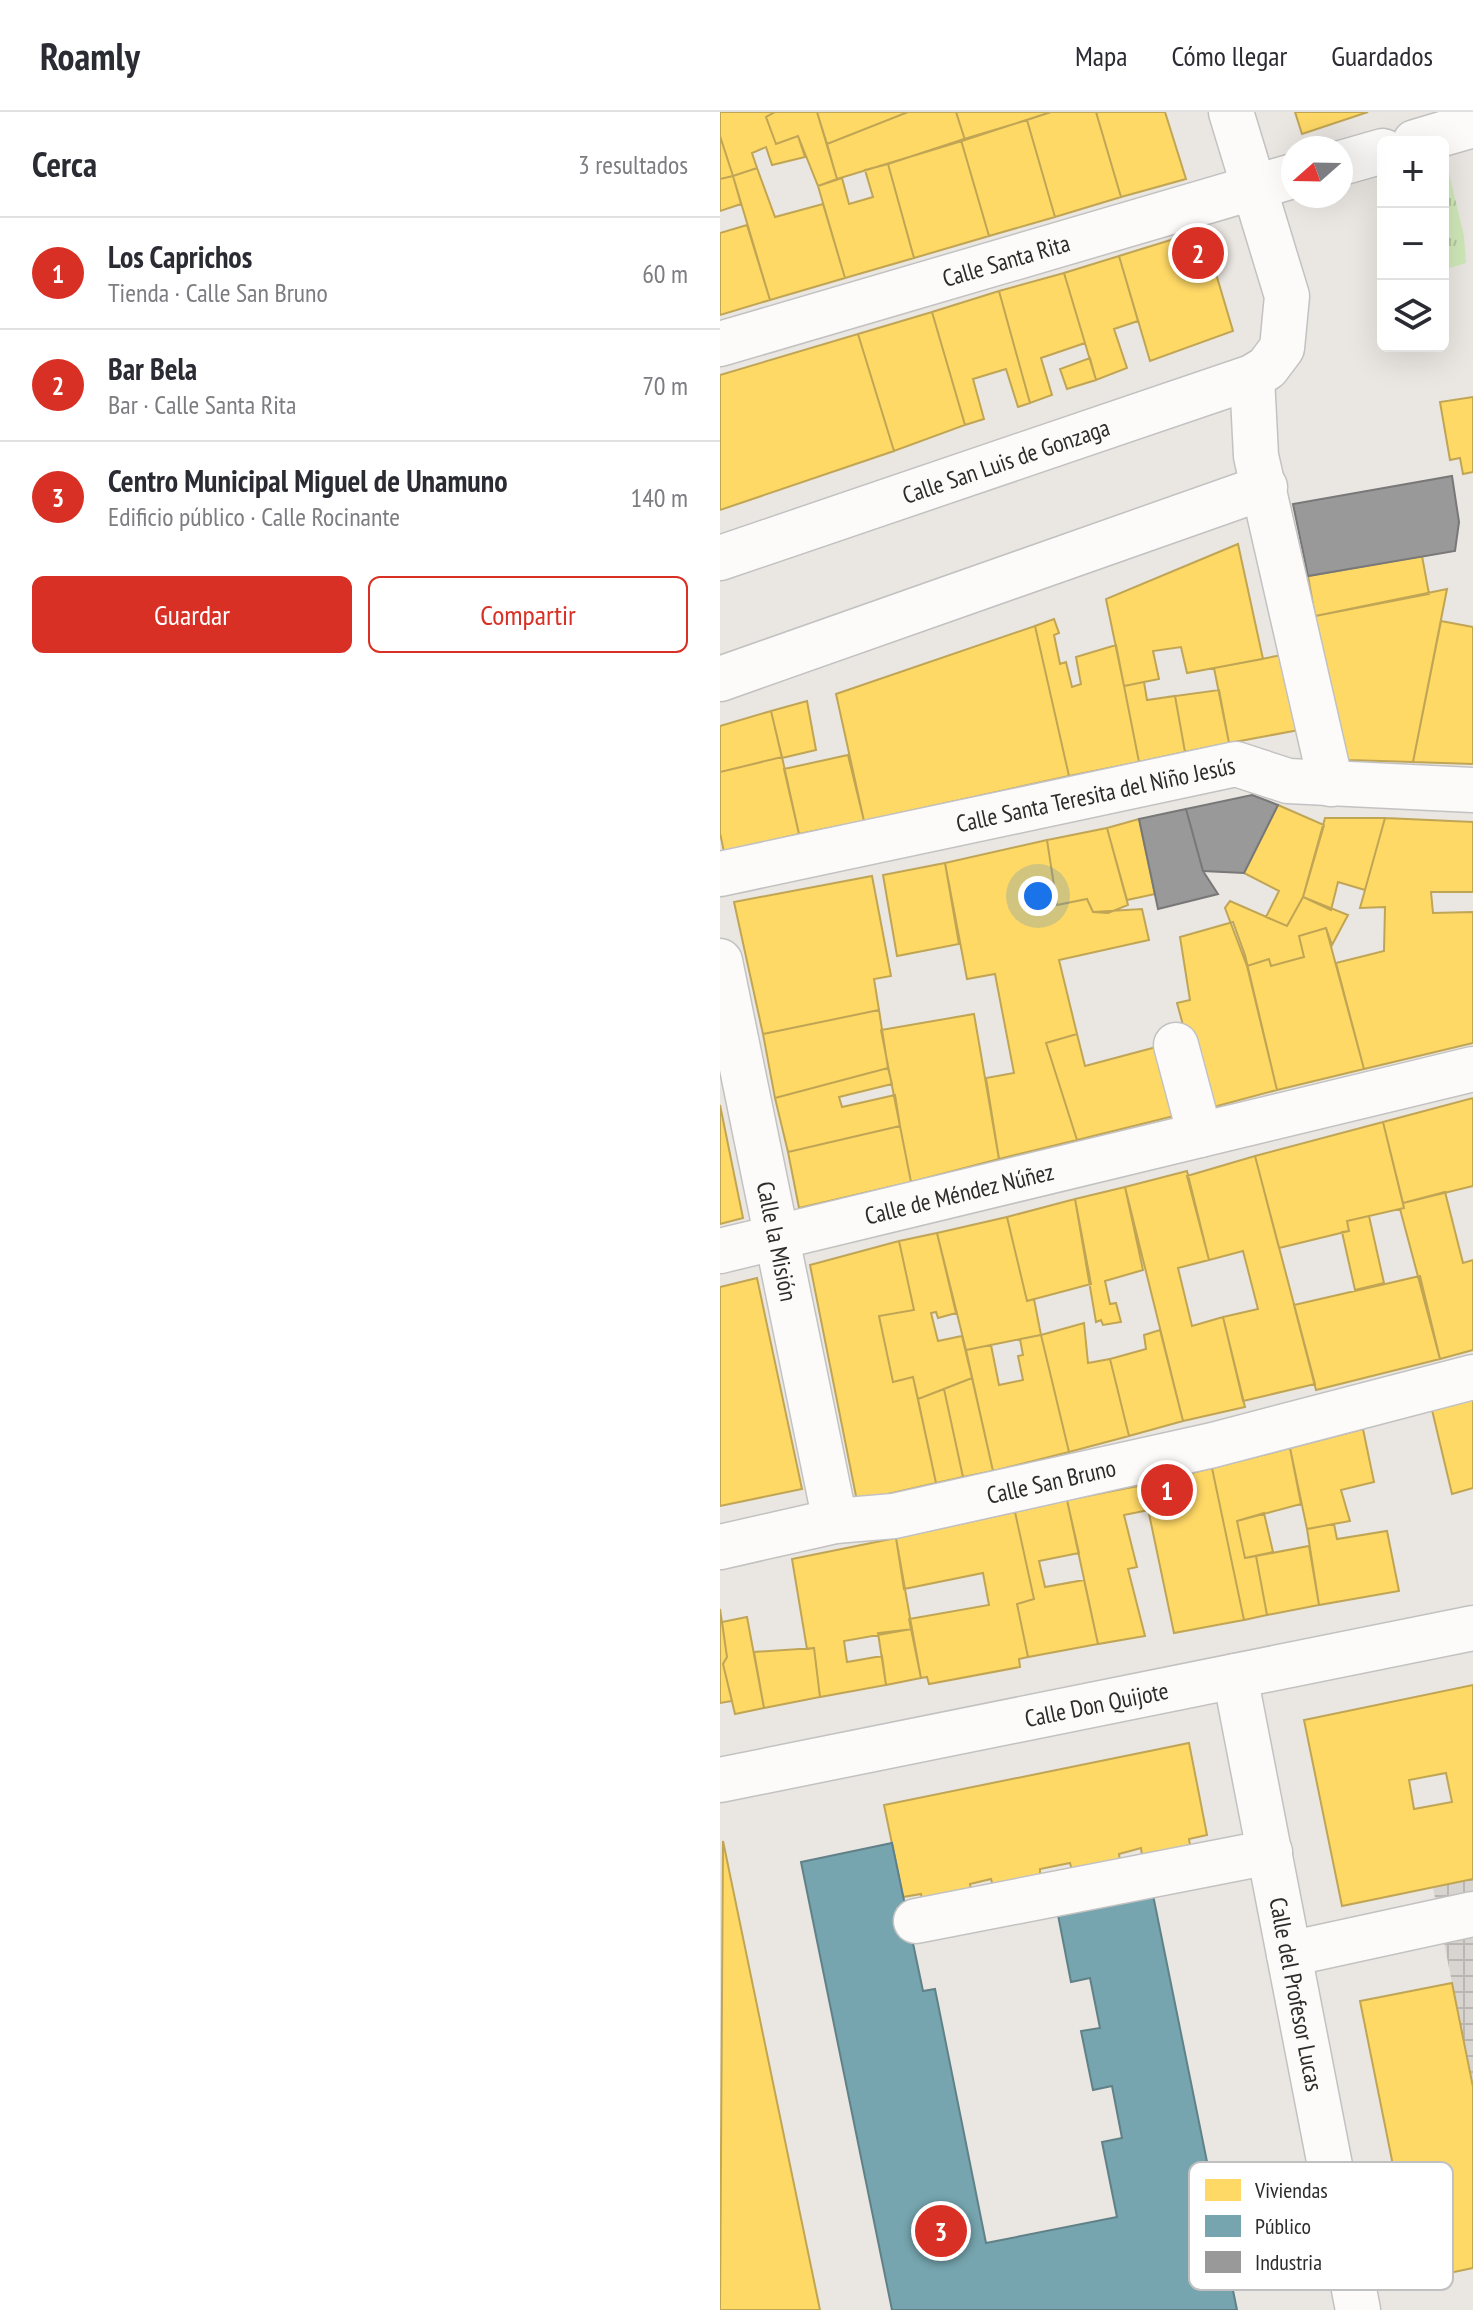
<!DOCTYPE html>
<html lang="es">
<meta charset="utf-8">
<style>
body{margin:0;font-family:"PT Sans Narrow",sans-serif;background:#f7f7f7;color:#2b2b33}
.controls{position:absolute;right:24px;top:24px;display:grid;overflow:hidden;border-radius:12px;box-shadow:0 8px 32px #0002}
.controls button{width:72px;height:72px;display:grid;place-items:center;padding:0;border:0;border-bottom:2px solid #e1e1e2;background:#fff;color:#2b2b33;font:40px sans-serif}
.compass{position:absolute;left:561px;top:24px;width:72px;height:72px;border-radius:50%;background:#fff;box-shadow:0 8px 32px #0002;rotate:250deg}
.you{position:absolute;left:318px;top:784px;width:28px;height:28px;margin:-20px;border:6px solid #fff;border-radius:50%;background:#1a73e8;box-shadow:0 0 0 12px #1a73e833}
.badge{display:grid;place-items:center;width:52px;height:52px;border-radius:50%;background:#d93025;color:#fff;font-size:26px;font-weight:700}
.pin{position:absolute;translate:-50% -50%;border:4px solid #fff;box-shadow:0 2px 8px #0006}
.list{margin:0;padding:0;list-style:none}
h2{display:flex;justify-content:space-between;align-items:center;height:104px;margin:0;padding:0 32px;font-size:34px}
h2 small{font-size:26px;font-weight:400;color:#7c7c81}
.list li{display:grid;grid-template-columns:52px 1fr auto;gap:24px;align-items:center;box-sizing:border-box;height:112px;padding:0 32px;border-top:2px solid #e1e1e2}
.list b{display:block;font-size:30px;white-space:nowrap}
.list p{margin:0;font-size:26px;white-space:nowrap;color:#7c7c81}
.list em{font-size:26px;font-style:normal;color:#7c7c81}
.actions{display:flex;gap:16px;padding:24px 32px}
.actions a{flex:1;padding:18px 0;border:2px solid #d93025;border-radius:12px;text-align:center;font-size:28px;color:#d93025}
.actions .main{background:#d93025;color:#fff}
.icon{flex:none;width:44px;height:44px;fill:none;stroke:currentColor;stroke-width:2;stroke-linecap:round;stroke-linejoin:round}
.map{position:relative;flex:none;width:753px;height:2198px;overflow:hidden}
header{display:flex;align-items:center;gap:48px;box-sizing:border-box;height:112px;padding:0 40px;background:#fff;border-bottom:2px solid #e1e1e2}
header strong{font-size:38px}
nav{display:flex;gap:44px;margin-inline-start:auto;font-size:28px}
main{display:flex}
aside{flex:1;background:#fff}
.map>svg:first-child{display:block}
.grass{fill:url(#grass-tufts)}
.plaza{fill:url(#plaza-grid)}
.homes{fill:#ffd966;stroke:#c0a555;stroke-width:2;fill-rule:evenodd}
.public{fill:#76a5af;stroke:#608188;stroke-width:2}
.industry{fill:#999;stroke:#787878;stroke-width:2}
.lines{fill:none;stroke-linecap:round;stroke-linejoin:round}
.minor-casing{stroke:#c3c2c2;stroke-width:47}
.minor{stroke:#fcfbfa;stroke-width:44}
.labels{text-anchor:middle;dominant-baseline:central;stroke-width:8;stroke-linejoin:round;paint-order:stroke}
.street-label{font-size:24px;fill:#2c2c2c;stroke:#fff}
.key{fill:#fff;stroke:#c0c0c0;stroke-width:2}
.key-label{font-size:22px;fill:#2c2c2c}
</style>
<header>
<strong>Roamly</strong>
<nav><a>Mapa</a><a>Cómo llegar</a><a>Guardados</a></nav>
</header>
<main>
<aside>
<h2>Cerca<small>3 resultados</small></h2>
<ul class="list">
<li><span class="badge">1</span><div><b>Los Caprichos</b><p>Tienda · Calle San Bruno</p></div><em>60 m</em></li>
<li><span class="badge">2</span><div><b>Bar Bela</b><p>Bar · Calle Santa Rita</p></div><em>70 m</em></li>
<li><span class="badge">3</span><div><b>Centro Municipal Miguel de Unamuno</b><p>Edificio público · Calle Rocinante</p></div><em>140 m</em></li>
</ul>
<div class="actions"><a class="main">Guardar</a><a>Compartir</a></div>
</aside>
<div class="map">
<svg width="753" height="2198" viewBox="0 0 753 2198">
<defs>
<pattern id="grass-tufts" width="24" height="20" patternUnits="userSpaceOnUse" patternTransform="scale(2)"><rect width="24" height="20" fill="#cfe8b8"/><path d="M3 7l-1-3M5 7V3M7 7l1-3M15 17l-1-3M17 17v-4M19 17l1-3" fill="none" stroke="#b2c79e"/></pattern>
<pattern id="plaza-grid" width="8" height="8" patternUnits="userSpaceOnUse" patternTransform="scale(2)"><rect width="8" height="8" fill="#d8d4d0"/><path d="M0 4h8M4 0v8" fill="none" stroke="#bab6b3"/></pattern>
</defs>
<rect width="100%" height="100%" fill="#eae6e1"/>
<!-- grass -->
<path class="grass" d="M 727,53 L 744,124 L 746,151 L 723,158 L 723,54 Z"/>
<!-- plaza -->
<path class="plaza" d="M 753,1767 L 753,1975 L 713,1776 Z"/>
<!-- homes -->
<path class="homes" d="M 0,0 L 55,0 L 46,5 L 56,32 L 78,24 L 85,45 L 52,53 L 46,35 L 32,41 L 37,56 L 13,64 L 0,24 Z
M 55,0 L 97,0 L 117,67 L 98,74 L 78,24 L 56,32 L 46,5 Z
M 97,0 L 188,0 L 107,32 Z
M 188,0 L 236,0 L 245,28 L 117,67 L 107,32 Z
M 236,0 L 331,0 L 245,28 Z
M 331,0 L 376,0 L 401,85 L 335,105 L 307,8 Z
M 376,0 L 445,0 L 466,67 L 401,85 Z
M 575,0 L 648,0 L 582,22 Z
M 307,8 L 335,105 L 269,124 L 241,28 Z
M 0,24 L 13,64 L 0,67 Z
M 241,28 L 269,124 L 194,146 L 168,52 Z
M 168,52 L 194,146 L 125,166 L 98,74 L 122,66 L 129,92 L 153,85 L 145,58 Z
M 37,56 L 55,105 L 103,92 L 125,166 L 50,188 L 13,64 Z
M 13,64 L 21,92 L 0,99 L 0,67 Z
M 27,113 L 50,188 L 0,203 L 0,121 Z
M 483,118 L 513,219 L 430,249 L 399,144 Z
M 399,144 L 418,209 L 394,217 L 407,256 L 376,268 L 344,161 Z
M 344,161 L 365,231 L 321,246 L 332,283 L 310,291 L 279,179 Z
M 279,179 L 310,291 L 298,295 L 286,257 L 253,267 L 264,307 L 245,313 L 212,200 Z
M 212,200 L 245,313 L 174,339 L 138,222 Z
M 138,222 L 174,339 L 0,398 L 0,263 Z
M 370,246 L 376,268 L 347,277 L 340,257 Z
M 753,285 L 753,360 L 743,362 L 740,346 L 730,348 L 720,290 Z
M 518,432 L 543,547 L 467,561 L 461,535 L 433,539 L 439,567 L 404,574 L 386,487 Z
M 702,444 L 709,482 L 595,504 L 588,464 Z
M 727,477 L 693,650 L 628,648 L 595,504 Z
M 334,507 L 339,521 L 334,523 L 340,552 L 346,550 L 352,575 L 361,572 L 356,545 L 396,533 L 419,650 L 349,664 L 315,514 Z
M 721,509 L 753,515 L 753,652 L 693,650 Z
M 315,514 L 349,664 L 144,709 L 116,582 Z
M 562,543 L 579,618 L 509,631 L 494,556 Z
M 424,570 L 427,588 L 455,584 L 465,640 L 419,650 L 404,574 Z
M 499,578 L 509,631 L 465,640 L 455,584 Z
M 87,589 L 96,638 L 62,646 L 51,599 Z
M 51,599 L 62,645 L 0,660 L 0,614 Z
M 128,643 L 144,709 L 79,722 L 64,657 Z
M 62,645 L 79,722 L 4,740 L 0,721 L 0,660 Z
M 558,693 L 604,713 L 583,785 L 567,814 L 546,805 L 559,779 L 524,761 Z
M 605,706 L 665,706 L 645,778 L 618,770 L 611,798 L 583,785 Z
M 665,706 L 753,710 L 753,780 L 711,780 L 713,801 L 753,800 L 753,931 L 644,957 L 616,851 L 664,839 L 665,795 L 640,796 Z
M 419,707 L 435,782 L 407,788 L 387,716 Z
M 387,716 L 408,793 L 388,801 L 373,800 L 367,787 L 337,793 L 327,728 Z
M 327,728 L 337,793 L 367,787 L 373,800 L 422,797 L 429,828 L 339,848 L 357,922 L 326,931 L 357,1028 L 279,1047 L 266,966 L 294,961 L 275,862 L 247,867 L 225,751 Z
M 225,751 L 239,832 L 177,844 L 163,763 Z
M 152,764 L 171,864 L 154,867 L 159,898 L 43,922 L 14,790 Z
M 583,785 L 628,803 L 612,833 L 606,816 L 579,824 L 584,845 L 551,854 L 549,847 L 527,854 L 505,796 L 510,789 L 567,814 Z
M 513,810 L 525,843 L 557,978 L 486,997 L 457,891 L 470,888 L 460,825 Z
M 606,816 L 644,957 L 557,978 L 527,854 L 549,847 L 551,854 L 584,845 L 579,824 Z
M 159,898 L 168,956 L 55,986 L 43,922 Z
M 254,902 L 279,1047 L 191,1070 L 161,918 Z
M 357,922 L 365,954 L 440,934 L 458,1003 L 357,1028 L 326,931 Z
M 168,956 L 172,972 L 119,985 L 122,995 L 175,983 L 180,1014 L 68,1040 L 55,986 Z
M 753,986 L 753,1074 L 683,1091 L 663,1010 Z
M 0,993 L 23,1106 L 0,1112 Z
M 663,1010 L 684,1096 L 627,1109 L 629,1119 L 559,1136 L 535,1044 Z
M 180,1014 L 191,1070 L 79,1096 L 68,1040 Z
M 535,1044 L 595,1272 L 523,1289 L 503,1205 L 538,1197 L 523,1139 L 489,1148 L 467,1064 Z
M 467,1059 L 489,1148 L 458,1156 L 472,1214 L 503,1205 L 525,1295 L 463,1309 L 405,1075 Z
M 405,1075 L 423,1158 L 385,1169 L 390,1192 L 396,1191 L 401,1210 L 383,1213 L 381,1208 L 376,1210 L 355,1087 Z
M 725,1080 L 743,1151 L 753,1148 L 753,1238 L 720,1247 L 680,1097 L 684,1096 L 683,1091 Z
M 355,1087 L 371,1172 L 307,1189 L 287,1105 Z
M 649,1104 L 664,1171 L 635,1178 L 622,1120 L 629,1119 L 627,1109 Z
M 287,1105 L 307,1189 L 314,1187 L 321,1223 L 246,1238 L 217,1121 Z
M 217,1121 L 236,1201 L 218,1206 L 216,1200 L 211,1201 L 218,1229 L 242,1224 L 252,1266 L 198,1287 L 193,1265 L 173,1270 L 159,1204 L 194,1198 L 179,1129 Z
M 179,1129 L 194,1198 L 159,1204 L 173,1270 L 193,1265 L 216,1371 L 137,1389 L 90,1153 Z
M 700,1164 L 720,1247 L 596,1278 L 574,1193 Z
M 37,1166 L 82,1377 L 0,1394 L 0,1175 Z
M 364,1211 L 368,1251 L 390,1247 L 409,1324 L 349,1340 L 321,1223 Z
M 440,1218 L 463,1309 L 409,1324 L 390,1247 L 426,1237 L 424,1223 Z
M 321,1223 L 349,1340 L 273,1359 L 246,1238 L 271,1233 L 279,1273 L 303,1268 L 298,1244 L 303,1243 L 300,1227 Z
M 252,1266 L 273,1359 L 243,1365 L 224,1277 Z
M 224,1277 L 243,1365 L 216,1371 L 198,1287 Z
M 753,1286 L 753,1376 L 732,1382 L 712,1298 Z
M 643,1317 L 654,1370 L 621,1378 L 630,1409 L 587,1417 L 570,1336 Z
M 570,1336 L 581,1392 L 517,1409 L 525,1446 L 536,1444 L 547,1503 L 524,1508 L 492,1356 Z
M 492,1356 L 524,1508 L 454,1521 L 423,1373 Z
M 423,1373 L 429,1398 L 404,1403 L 417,1455 L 408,1457 L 425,1524 L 378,1532 L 347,1388 Z
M 347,1388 L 359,1441 L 319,1449 L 325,1475 L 364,1468 L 378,1532 L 308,1545 L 297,1492 L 314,1487 L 295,1400 Z
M 295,1400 L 314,1487 L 297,1492 L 308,1545 L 299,1547 L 300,1555 L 209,1572 L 207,1565 L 201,1566 L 189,1507 L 269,1493 L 263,1461 L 184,1477 L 176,1426 Z
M 544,1401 L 553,1440 L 525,1446 L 517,1409 Z
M 614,1412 L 617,1427 L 667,1419 L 679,1479 L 599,1493 L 587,1417 Z
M 176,1426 L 192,1517 L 124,1529 L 127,1550 L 162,1544 L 166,1573 L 100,1585 L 94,1536 L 87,1537 L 72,1447 Z
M 589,1434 L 599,1493 L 547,1503 L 536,1444 Z
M 0,1497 L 7,1545 L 3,1552 L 12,1589 L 0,1591 Z
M 27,1505 L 44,1596 L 15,1602 L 3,1552 L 7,1545 L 2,1510 Z
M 192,1517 L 201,1566 L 166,1573 L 158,1521 Z
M 94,1536 L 100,1585 L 44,1596 L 34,1540 Z
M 753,1573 L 753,1767 L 622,1794 L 584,1608 ZM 726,1661 L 732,1690 L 694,1697 L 689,1668 Z
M 469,1631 L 487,1723 L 469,1727 L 470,1733 L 422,1743 L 421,1736 L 399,1742 L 400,1748 L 352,1758 L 350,1751 L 320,1757 L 320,1764 L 273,1774 L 271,1767 L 250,1772 L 251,1778 L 202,1788 L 201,1782 L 183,1785 L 164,1693 Z
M 3,1729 L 100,2198 L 0,2198 Z
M 732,1871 L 753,1975 L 753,2156 L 696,2168 L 640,1889 Z"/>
<!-- public -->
<path class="public" d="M 172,1731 L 203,1879 L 215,1877 L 266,2131 L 397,2105 L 382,2030 L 402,2026 L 392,1974 L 373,1978 L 361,1919 L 380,1916 L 370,1866 L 351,1870 L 338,1803 L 433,1783 L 517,2198 L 172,2198 L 81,1750 Z"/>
<!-- industry -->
<path class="industry" d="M 732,364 L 739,410 L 735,439 L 588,464 L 573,392 Z
M 532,683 L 558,693 L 524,761 L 483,759 L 466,697 Z
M 466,697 L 483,759 L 498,782 L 438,797 L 419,707 Z"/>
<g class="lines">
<!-- minor casing -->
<g class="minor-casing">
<g id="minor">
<path d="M 695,30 L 753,13"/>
<path d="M 621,51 L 663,39"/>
<path id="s1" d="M 0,232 L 573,64"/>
<path d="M 532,265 L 536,344 L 611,672"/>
<path id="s2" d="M 0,446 L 532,265 L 547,256 L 562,236 L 567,184 L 511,0"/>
<path d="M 0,567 L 545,375"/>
<path id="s3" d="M 0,762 L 516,652 L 568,669 L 753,678"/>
<path id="s4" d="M 0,849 L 115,1409"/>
<path d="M 456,933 L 480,1023"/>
<path id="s5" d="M 0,1139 L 753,957"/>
<path id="s6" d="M 0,1435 L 115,1409 L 174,1404 L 493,1333 L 753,1265"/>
<path id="s7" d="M 515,1564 L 638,2198"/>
<path id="s8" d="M 0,1668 L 753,1516"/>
<path d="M 196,1809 L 550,1740"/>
<path d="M 569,1842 L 753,1802"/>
</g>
</g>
<!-- minor -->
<use href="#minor" class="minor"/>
</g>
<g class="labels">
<!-- street labels -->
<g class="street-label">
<text stroke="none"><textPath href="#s1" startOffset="298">Calle Santa Rita</textPath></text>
<text stroke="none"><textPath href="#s2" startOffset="302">Calle San Luis de Gonzaga</textPath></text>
<text stroke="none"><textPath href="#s3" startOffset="384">Calle Santa Teresita del Niño Jesús</textPath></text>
<text stroke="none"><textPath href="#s5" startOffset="246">Calle de Méndez Núñez</textPath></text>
<text stroke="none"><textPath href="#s4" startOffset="286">Calle la Misión</textPath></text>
<text stroke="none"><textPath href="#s6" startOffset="338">Calle San Bruno</textPath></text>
<text stroke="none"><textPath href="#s8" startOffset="384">Calle Don Quijote</textPath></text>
<text stroke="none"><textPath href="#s7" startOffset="324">Calle del Profesor Lucas</textPath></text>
</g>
</g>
<!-- legend -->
<rect x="469" y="2050" width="264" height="128" rx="12" class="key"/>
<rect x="485" y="2067" width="36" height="22" fill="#ffd966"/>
<rect x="485" y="2103" width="36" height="22" fill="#76a5af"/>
<rect x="485" y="2139" width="36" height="22" fill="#999"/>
<g class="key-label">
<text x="535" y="2086">Viviendas</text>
<text x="535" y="2122">Público</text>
<text x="535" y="2158">Industria</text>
</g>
</svg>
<div class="controls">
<button>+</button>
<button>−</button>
<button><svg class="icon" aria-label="layers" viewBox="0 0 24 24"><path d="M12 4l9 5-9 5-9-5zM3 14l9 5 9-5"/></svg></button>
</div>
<svg class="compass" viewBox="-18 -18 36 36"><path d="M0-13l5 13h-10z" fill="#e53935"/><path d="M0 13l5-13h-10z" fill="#7c7c81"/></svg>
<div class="you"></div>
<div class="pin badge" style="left:447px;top:1378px">1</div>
<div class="pin badge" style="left:478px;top:141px">2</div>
<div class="pin badge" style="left:221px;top:2119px">3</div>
</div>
</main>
